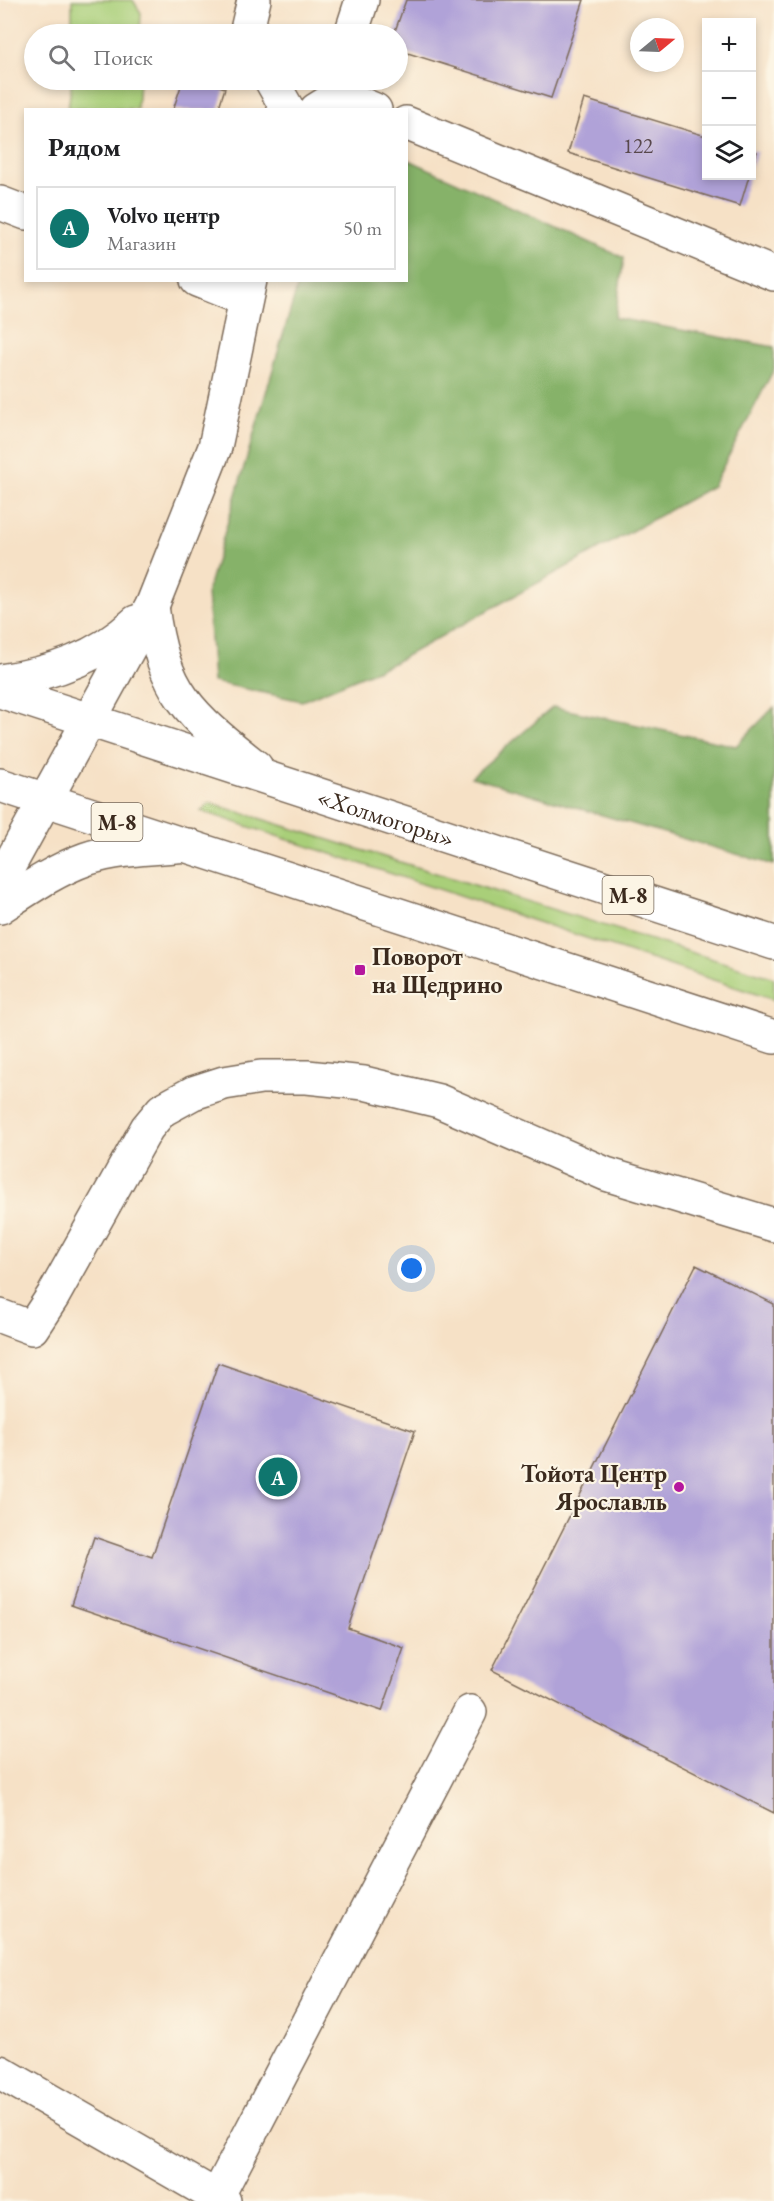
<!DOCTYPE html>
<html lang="ru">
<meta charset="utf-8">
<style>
body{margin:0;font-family:"EB Garamond",serif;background:#f2f2f2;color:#202124}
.controls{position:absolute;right:18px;top:18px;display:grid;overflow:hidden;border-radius:0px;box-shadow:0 3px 9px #0003}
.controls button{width:54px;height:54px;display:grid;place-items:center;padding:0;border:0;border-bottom:2px solid #e0e0e0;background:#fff;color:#202124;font:30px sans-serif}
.compass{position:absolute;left:630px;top:18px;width:54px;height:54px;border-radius:50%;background:#fff;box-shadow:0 3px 9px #0003;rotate:71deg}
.you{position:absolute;left:412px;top:1269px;width:21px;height:21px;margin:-15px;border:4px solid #fff;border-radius:50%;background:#1a73e8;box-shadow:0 0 0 9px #1a73e833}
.badge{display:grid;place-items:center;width:39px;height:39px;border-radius:50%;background:#0f766e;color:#fff;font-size:20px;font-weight:700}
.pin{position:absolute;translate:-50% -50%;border:3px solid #fff;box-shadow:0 2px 6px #0006}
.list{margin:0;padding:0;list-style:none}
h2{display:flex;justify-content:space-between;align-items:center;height:78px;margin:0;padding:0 24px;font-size:26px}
h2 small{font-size:20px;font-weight:400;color:#757577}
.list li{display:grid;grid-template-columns:39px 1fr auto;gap:18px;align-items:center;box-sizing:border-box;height:84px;margin:0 12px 12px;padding:0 12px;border:2px solid #e0e0e0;border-radius:0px}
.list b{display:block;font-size:22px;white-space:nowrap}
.list p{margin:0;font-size:20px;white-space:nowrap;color:#757577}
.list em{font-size:20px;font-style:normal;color:#757577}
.icon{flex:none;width:33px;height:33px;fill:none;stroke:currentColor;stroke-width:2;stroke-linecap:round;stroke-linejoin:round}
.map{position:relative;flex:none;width:774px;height:2201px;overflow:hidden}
.search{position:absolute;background:#fff;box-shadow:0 3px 9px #0003;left:24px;top:24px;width:384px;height:66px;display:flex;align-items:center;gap:15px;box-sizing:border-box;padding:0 21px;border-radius:33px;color:#757577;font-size:22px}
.panel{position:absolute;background:#fff;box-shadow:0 3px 9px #0003;left:24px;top:108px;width:384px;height:174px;border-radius:0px}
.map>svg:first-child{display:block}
.green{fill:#a9cf79;stroke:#727c4c;stroke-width:1.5}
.forest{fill:#86b269;stroke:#606e44;stroke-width:1.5}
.building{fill:#b0a2d8}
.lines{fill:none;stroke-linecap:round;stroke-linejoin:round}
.minor-casing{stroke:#7c6a59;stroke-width:36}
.highway-casing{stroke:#7c6a59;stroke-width:36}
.minor{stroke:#fff;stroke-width:33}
.highway{stroke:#fff;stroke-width:33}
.poi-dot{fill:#b5179e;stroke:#fcf5e5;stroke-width:2}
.labels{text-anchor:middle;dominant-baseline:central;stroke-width:4.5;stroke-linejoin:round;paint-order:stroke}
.number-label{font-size:21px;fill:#58484c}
.shield{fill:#fcf5e5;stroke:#75675a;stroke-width:1.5}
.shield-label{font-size:22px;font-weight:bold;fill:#3b2a1e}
.street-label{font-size:24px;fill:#3b2a1e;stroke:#fcf5e5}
.poi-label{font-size:24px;font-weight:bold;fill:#3b2a1e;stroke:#fcf5e5;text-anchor:start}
</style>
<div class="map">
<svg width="774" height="2201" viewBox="0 0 774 2201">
<rect width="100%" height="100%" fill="#fcf5e5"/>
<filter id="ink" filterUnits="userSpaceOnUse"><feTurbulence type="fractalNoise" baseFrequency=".0167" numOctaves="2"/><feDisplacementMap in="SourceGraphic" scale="12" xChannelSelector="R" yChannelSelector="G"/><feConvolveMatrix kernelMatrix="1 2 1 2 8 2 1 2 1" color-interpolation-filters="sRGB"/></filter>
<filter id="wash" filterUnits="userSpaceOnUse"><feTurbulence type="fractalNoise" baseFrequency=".008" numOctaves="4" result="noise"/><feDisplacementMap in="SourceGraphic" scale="24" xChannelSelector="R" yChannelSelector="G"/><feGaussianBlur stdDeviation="1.35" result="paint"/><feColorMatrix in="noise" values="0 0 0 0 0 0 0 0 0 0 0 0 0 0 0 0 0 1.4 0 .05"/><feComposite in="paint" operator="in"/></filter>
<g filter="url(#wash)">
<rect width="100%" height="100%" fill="#f6e1c6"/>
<!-- green -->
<path class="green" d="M 72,0 L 133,0 L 141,13 L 140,34 L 72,34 Z
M 72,80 L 139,80 L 137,109 L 68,109 Z
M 210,803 L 774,978 L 774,1000 L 201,811 Z"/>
<!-- forest -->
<path class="forest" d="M 407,159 L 624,258 L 615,318 L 774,347 L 774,369 L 713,486 L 393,663 L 302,701 L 213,682 L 207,592 L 299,281 L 406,280 Z
M 553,707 L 736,746 L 774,707 L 774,865 L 471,777 Z"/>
<g id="blocks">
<!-- building -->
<path class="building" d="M 406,0 L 584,0 L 551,98 L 398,50 L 398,34 L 394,34 Z
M 183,80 L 202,80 L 225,88 L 218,110 L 173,110 Z
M 584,99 L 706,136 L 706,176 L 749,176 L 740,206 L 568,153 Z
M 752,150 L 757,152 L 752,167 Z
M 696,1265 L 774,1304 L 774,1813 L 492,1670 Z
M 218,1363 L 415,1431 L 348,1628 L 404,1648 L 382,1711 L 71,1605 L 94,1537 L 152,1557 Z"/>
</g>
</g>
<g filter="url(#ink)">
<use href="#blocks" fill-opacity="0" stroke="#7c6a59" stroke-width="1.5"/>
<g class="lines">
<!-- minor casing -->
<g class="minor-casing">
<path id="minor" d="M 246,34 L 254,0
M 351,34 L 362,0
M 271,80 L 288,110
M 316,110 L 340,95 L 375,110
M 406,123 L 774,274
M 0,203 L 26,213
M 197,280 L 244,299
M 0,681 C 51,674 98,658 136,622
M 0,882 L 152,606 L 215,447 L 250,280
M 0,907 C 28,889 55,870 86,859 C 118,848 155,848 188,845
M 0,1316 L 32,1328 L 53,1296 L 147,1128 L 162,1110 L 193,1093 L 224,1083 L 261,1077 L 307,1077 L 364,1083 L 439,1101 L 606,1174 L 774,1225
M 0,2072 L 224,2201
M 217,2197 L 470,1712"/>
</g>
<!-- highway casing -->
<g class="highway-casing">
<g id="highway">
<path d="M 152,606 C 163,693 189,714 256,767"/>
<path id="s1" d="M 0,691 L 774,943"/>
<path d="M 0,785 L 774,1037"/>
</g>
</g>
<!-- minor -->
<use href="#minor" class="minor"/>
<!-- highway -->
<use href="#highway" class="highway"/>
</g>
</g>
<!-- markers -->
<g class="poi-dot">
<rect x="354" y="964" width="12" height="12" rx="3"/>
<circle cx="679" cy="1487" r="6"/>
</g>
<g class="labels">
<!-- number labels -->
<g class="number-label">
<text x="638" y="145">122</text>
</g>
<!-- shield labels -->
<g class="shield">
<rect x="91.5" y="803" width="51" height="38" rx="4.5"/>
<rect x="602.5" y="876" width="51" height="38" rx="4.5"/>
</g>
<g class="shield-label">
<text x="117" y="822">М-8</text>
<text x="628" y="895">М-8</text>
</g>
<!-- street labels -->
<g class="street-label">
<text stroke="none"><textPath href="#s1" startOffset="406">«Холмогоры»</textPath></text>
</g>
<!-- poi labels -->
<g class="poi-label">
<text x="372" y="956">Поворот<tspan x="372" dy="28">на Щедрино</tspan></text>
<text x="667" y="1473" text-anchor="end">Тойота Центр<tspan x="667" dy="28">Ярославль</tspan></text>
</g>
</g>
</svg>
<div class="controls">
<button>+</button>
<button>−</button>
<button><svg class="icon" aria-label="layers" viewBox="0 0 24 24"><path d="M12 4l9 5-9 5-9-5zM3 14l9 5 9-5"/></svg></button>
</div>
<svg class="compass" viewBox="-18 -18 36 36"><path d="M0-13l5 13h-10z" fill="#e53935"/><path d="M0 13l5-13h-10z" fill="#757577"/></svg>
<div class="you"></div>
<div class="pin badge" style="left:278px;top:1477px">A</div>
<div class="search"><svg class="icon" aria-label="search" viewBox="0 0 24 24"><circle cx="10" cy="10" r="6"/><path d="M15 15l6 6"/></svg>Поиск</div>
<section class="panel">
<h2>Рядом<small></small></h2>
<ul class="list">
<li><span class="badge">A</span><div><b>Volvo центр</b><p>Магазин</p></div><em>50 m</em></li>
</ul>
</section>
</div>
